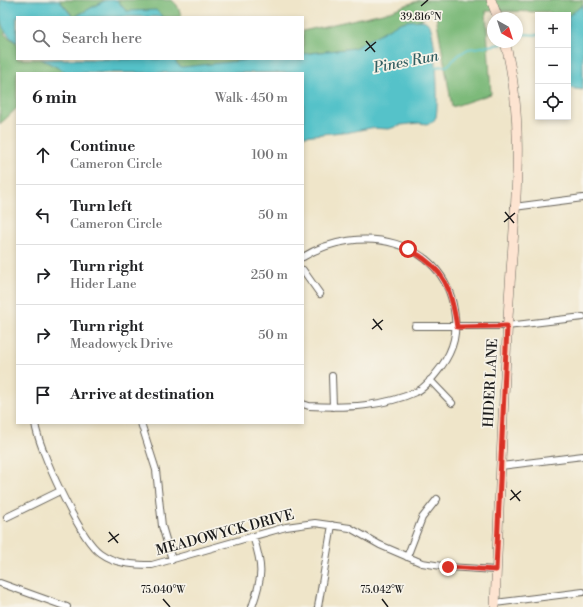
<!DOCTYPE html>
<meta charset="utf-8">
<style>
body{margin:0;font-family:"Libre Bodoni",serif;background:#f6f6f6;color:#202124}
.controls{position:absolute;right:12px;top:12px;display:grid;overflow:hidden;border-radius:0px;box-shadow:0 2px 6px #0003}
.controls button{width:36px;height:36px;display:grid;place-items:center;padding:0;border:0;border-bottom:1px solid #e0e0e0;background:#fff;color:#202124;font:20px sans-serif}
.compass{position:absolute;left:487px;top:12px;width:36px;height:36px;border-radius:50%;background:#fff;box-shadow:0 2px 6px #0003;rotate:141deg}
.stop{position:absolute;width:12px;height:12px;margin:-9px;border:3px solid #d93025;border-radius:50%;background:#fff}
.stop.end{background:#d93025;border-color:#fff;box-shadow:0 1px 4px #0008}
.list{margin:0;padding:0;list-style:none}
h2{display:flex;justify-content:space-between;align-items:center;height:52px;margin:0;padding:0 16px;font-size:17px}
h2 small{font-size:13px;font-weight:400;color:#757577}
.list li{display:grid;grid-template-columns:26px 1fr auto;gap:12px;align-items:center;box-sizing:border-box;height:60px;padding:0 16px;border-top:1px solid #e0e0e0}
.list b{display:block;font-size:15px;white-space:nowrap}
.list p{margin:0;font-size:13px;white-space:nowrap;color:#757577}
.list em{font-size:13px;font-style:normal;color:#757577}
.icon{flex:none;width:22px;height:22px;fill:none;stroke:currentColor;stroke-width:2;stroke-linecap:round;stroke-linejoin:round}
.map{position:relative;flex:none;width:583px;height:607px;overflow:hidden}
.search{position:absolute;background:#fff;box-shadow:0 2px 6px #0003;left:16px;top:16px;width:288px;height:44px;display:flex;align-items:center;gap:10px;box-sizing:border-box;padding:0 14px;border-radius:0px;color:#757577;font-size:15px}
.panel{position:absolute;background:#fff;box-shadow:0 2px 6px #0003;left:16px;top:72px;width:288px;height:352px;border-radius:0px}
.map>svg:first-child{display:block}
.forest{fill:#7dba7a;stroke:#4c6b4b}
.water{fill:#54c2c9;stroke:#386f72}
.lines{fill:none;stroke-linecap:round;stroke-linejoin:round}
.stream{stroke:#54c2c9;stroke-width:2}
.street-casing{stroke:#666259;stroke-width:8}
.secondary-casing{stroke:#666259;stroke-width:10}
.street{stroke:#fff;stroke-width:6}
.secondary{stroke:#fde4d1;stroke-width:9}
.route{stroke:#d93025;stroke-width:5}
.ticks{fill:none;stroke:#1c1c1c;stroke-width:1.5}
.labels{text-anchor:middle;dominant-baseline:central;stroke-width:3.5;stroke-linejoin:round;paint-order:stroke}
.street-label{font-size:14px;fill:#1c1c1c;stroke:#f7f3e8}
.water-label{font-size:15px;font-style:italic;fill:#325e61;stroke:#f7f3e8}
.ticks-label{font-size:10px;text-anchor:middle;fill:#1c1c1c;stroke:#f7f3e8;stroke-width:3.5;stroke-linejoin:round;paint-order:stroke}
</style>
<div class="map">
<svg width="583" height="607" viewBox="0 0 583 607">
<rect width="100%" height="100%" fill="#f7f3e8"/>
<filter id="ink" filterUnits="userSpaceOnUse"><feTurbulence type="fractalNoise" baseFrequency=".025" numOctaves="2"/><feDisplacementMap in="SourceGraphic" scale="8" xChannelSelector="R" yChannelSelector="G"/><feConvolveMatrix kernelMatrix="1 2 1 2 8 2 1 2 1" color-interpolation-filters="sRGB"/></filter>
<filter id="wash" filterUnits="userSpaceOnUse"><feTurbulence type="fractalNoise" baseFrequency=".012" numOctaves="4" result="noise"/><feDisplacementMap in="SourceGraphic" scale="16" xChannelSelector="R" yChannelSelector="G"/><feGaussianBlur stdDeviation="0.9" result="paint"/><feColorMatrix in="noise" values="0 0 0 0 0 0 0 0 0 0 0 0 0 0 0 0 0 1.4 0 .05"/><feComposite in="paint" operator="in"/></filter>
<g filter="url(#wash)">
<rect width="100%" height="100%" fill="#efe5c9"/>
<!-- forest -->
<path class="forest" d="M 0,0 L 27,0 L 4,34 L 17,43 L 17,59 L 41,59 L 68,73 L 17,73 L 17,108 L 0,124 Z
M 59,0 L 107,0 L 74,17 Z
M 115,0 L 172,0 L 177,5 L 182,17 L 159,17 L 126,11 Z
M 420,0 L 583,0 L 583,9 L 568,18 L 568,15 L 550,15 L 550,12 L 486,11 L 491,94 L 452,107 L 435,10 L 419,20 L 354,48 L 303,54 L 303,31 L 387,12 Z
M 153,59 L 255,59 L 142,73 Z"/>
<!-- water -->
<path class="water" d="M 0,0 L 59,0 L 73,17 L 17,17 L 17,43 C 0,29 0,24 0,0 Z
M 106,0 L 117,0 L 126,11 L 156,10 L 163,17 L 74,17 Z
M 583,5 L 583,90 L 568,88 L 568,16 Z
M 423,20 C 426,21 428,23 430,26 C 436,38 439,103 436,117 L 433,122 L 427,124 L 419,123 L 401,125 L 389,129 L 370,128 L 345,133 L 342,132 L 303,136 L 303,73 L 68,73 L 41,59 L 174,59 L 178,65 L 182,67 L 255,59 L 303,59 L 303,54 L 354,48 L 397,24 L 406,21 Z"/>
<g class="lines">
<!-- stream -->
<path class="stream" d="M 517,37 L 524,34 L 538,35
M 434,67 L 447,66 L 460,54 L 468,49 L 502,44"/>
</g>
</g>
<g filter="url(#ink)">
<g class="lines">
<!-- street casing -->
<g class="street-casing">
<path id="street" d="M 514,207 L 583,198
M 303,257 C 359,223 443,238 454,310 C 458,332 454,349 441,367 C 435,375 427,386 418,391 C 384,407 346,408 309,406 L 303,404
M 303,270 L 320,294
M 415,326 L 507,326 L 583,317
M 332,376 L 333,407
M 430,380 L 452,403
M 35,423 C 38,448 80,539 100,553 C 115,564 134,565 152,565 L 286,527 L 315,523 L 350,528 L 380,545 L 422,563 L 448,567 L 496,570
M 141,423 L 156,470 L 162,526 L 172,560
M 501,466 L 583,456
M 7,517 L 60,491
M 407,557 L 422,518 L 437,499
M 0,583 L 67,607
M 495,603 L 583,592
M 252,607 C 263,576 263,567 253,536
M 318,607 L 332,525"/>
</g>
<!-- secondary casing -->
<g class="secondary-casing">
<path id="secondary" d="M 491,0 L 498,18
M 495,607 C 499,505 503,403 509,301 C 514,215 527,127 505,42"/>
</g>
<!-- street -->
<use href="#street" class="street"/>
<!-- secondary -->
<use href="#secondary" class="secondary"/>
</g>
</g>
<g class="lines" filter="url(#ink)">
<!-- route -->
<path class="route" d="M 408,249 C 445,268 451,288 457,327 L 507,326 L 496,570 L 448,567"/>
</g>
<!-- ticks -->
<path class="ticks" d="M 421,6 L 428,0M 366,41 L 375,52M 365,51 L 376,42M 505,212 L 514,223M 504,222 L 515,213M 373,319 L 382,330M 372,329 L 383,320M 511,490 L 520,501M 510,500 L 521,491M 109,532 L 118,543M 108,542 L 119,534M 163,599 L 170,607M 382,599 L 388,607"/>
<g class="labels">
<!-- street labels -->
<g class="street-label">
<text transform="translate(491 383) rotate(-87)">HIDER LANE</text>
<text transform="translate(225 533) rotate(-15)">MEADOWYCK DRIVE</text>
</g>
<!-- water labels -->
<g class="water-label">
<text transform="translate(406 62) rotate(-11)">Pines Run</text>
</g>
</g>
<g class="ticks-label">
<text x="421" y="20">39.816°N</text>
<text x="163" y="593">75.040°W</text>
<text x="382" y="593">75.042°W</text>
</g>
</svg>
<div class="controls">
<button>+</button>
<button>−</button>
<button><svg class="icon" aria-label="locate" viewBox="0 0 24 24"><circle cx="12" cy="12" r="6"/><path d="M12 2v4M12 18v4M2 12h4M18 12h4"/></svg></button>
</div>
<svg class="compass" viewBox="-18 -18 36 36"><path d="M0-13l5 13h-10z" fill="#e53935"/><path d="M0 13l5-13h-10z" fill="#757577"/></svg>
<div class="stop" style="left:408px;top:249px"></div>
<div class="stop end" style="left:448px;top:567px"></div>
<div class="search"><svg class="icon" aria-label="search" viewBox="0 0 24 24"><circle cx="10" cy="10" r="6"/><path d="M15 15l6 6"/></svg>Search here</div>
<section class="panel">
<h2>6 min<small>Walk · 450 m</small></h2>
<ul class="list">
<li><svg class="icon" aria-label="ahead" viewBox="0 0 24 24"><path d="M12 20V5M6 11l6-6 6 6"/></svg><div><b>Continue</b><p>Cameron Circle</p></div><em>100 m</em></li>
<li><svg class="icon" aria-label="left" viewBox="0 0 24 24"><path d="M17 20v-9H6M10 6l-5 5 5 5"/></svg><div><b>Turn left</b><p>Cameron Circle</p></div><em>50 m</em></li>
<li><svg class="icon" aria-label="right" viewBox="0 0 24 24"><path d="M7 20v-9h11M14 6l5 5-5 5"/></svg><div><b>Turn right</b><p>Hider Lane</p></div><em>250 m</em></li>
<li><svg class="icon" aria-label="right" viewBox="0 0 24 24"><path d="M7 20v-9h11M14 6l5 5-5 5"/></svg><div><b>Turn right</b><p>Meadowyck Drive</p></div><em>50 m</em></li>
<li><svg class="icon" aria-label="arrive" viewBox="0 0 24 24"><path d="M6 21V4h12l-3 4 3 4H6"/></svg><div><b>Arrive at destination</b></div></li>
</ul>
</section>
</div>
